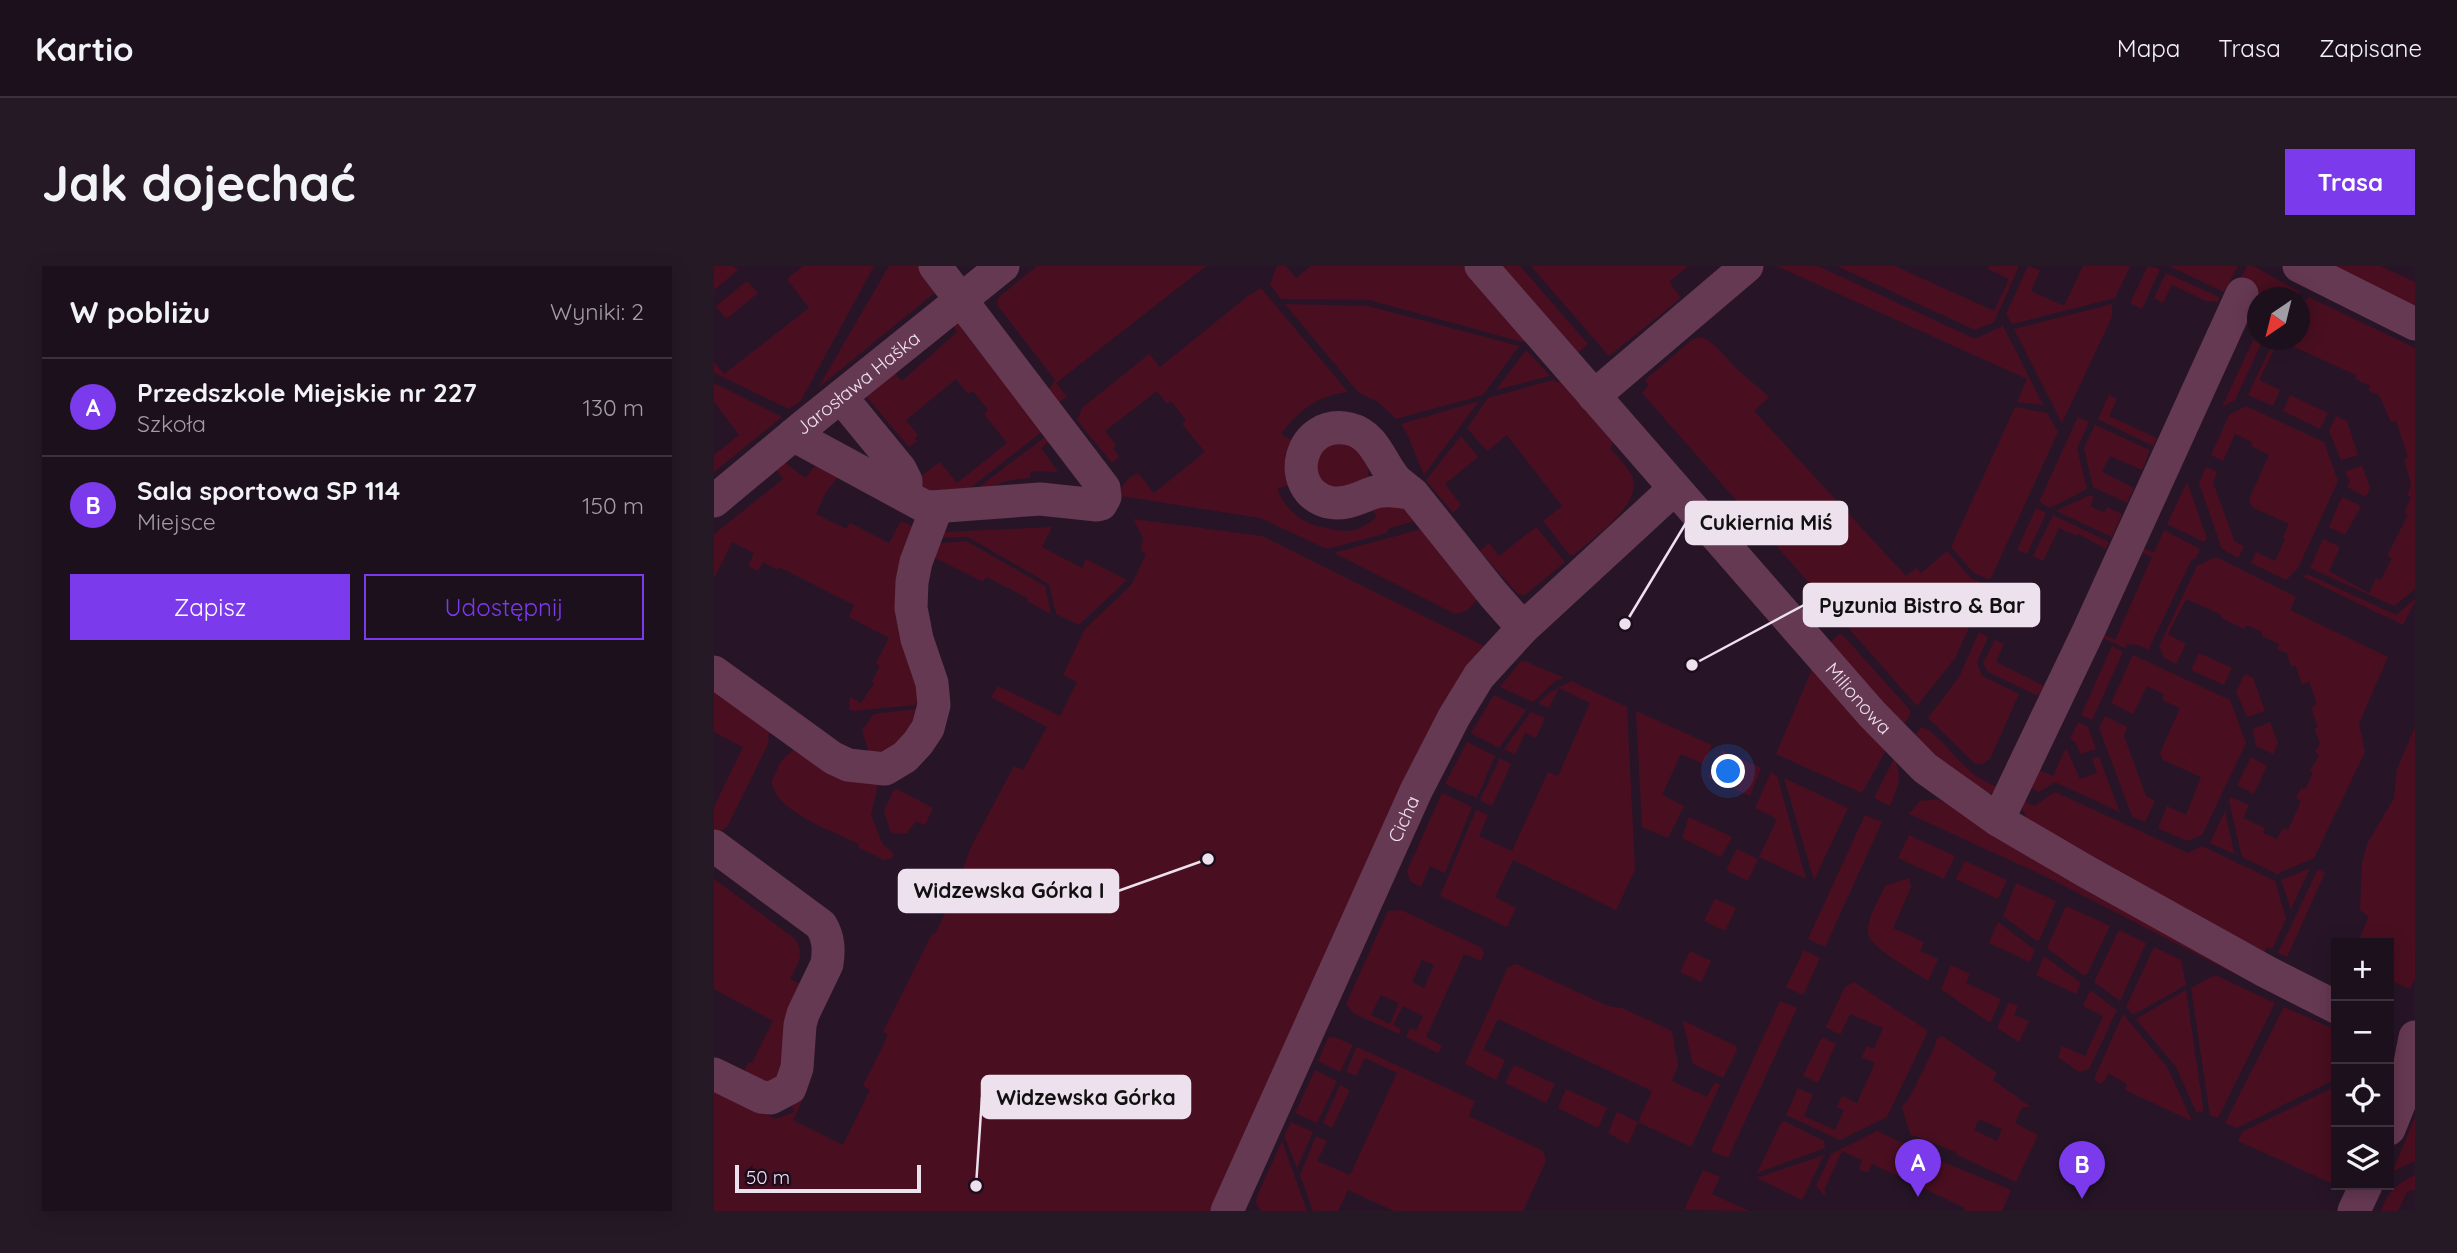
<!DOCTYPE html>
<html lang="pl">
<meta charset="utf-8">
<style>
body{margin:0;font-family:Quicksand,sans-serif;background:#251926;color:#f1f3f6}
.controls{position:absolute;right:21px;bottom:21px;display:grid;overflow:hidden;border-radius:0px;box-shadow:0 4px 18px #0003}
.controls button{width:63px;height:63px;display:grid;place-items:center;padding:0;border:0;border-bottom:2px solid #3b303b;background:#1d101d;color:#f1f3f6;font:35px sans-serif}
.compass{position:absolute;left:1533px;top:21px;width:63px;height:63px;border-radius:50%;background:#1d101d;box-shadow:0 4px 18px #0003;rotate:215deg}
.scale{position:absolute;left:21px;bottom:18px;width:186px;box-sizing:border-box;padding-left:7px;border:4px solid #eee1ee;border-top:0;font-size:19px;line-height:24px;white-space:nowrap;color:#eee1ee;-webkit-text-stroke:5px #1d0c1d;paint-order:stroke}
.you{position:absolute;left:1015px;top:506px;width:24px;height:24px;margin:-18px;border:5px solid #fff;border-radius:50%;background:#1a73e8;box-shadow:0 0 0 10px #1a73e833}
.badge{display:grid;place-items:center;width:46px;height:46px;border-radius:50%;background:#7c3aed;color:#fff;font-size:23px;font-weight:700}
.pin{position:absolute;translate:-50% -58px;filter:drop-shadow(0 2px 4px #0008)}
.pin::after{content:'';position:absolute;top:37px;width:24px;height:21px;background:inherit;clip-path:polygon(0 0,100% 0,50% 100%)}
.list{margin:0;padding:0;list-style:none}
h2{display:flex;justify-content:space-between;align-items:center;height:91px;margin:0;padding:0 28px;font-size:30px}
h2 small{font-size:23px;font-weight:400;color:#a09da4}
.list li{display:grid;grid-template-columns:46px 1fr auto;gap:21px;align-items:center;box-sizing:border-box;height:98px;padding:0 28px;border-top:2px solid #3b303b}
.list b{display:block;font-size:26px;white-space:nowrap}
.list p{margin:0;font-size:23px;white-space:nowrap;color:#a09da4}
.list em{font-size:23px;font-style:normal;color:#a09da4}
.actions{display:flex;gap:14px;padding:21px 28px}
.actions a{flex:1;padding:16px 0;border:2px solid #7c3aed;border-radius:0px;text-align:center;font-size:24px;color:#7c3aed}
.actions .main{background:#7c3aed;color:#fff}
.icon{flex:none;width:38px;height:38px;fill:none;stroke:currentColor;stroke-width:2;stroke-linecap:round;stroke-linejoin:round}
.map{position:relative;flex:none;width:1701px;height:945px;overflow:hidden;border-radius:0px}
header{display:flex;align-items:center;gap:42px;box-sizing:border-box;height:98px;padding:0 35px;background:#1d101d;border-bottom:2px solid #3b303b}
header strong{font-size:33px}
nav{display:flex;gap:38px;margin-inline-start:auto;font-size:24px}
.intro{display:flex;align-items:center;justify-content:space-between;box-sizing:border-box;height:168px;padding:0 42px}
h1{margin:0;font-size:49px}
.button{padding:18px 32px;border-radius:0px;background:#7c3aed;color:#fff;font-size:24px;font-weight:700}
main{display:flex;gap:42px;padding:0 42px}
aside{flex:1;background:#1d101d;border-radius:0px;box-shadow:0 4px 18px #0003}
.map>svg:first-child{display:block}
.green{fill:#490f21;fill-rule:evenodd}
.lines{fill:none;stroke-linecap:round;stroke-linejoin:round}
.minor{stroke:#663952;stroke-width:33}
.labels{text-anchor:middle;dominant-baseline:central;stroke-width:6;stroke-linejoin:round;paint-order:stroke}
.street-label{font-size:19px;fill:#eee1ee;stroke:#1d0c1d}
.leader{fill:none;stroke:#eee1ee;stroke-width:2.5}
.callout-dot{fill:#eee1ee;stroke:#1d0c1d;stroke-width:2.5}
.callout{fill:#eee1ee;stroke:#eee1ee;stroke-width:2.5}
.callout-label{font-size:21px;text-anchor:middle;font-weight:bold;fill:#111}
</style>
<header>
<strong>Kartio</strong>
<nav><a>Mapa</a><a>Trasa</a><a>Zapisane</a></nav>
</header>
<div class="intro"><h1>Jak dojechać</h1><a class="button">Trasa</a></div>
<main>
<aside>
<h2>W pobliżu<small>Wyniki: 2</small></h2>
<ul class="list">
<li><span class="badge">A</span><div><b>Przedszkole Miejskie nr 227</b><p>Szkoła</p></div><em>130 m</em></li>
<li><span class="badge">B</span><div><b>Sala sportowa SP 114</b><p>Miejsce</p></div><em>150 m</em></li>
</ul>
<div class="actions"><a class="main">Zapisz</a><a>Udostępnij</a></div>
</aside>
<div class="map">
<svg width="1701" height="945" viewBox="0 0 1701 945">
<rect width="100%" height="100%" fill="#271527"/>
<!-- green -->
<path class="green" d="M 0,0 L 18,0 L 24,4 L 0,24 Z
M 89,0 L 160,0 L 86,136 L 75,143 L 0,107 L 0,96 L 10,108 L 95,42 L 73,13 Z
M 175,0 L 211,0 L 229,20 L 104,122 Z
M 323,0 L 492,0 L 342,117 L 353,131 L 343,137 L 330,132 L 341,114 L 284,40 L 284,32 Z
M 563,0 L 572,0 L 582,12 L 597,0 L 749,0 L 812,73 L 808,76 L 655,34 L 567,33 L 556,18 Z
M 785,0 L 806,0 L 874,78 L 862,88 Z
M 817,0 L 974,0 L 955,16 L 967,32 L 895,90 Z
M 1063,0 L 1104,0 L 1261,73 L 1287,61 L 1288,58 L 1329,139 L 1303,136 L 1313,113 Z
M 1123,0 L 1181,0 L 1280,45 L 1295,13 L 1274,3 L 1276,0 L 1305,0 L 1280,56 L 1261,64 Z
M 1314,0 L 1326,4 L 1317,25 L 1350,40 L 1369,0 L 1416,0 L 1401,32 L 1298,58 L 1292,48 Z
M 1434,0 L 1446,3 L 1428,43 L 1416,37 Z
M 1455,0 L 1524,0 L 1510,26 Z
M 1533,0 L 1539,0 L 1586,26 L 1580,31 L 1547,31 L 1521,20 L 1526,15 Z
M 1606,0 L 1666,0 L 1701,16 L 1701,47 Z
M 1452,7 L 1505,31 L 1504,37 L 1501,35 L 1494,36 L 1458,19 L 1449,37 L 1440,32 Z
M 33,15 L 44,27 L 12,53 L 2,40 Z
M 547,22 L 634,126 C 604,129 585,144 567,168 L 584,178 L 580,217 L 563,223 C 575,249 589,258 617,263 C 626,265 636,266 644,263 C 651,260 657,255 663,251 L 655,239 L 680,234 L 705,254 L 675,262 L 673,267 L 613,283 L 546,252 L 407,230 L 405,225 L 415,212 L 424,207 L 440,227 L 491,186 L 468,158 L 472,154 L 457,135 L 453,138 L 443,125 L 391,165 L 402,179 L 399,182 L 405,191 L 398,197 L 363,154 L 368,142 L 435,88 L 446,101 L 534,30 Z
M 1595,31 L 1701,82 L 1701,323 L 1680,340 L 1596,302 L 1609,273 L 1626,281 L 1615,305 L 1655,327 L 1662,312 L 1667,314 L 1678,292 L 1673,290 L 1694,249 L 1690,247 L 1697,231 L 1693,229 L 1697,219 L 1690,193 L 1694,191 L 1682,155 L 1677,156 L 1665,129 L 1655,125 L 1656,120 L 1641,113 L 1642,109 L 1565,74 L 1545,114 L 1566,124 L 1559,140 L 1534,129 L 1560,74 L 1586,74 L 1586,40 Z
M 571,38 L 654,40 L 805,80 L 769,129 L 682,153 L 664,136 L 645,127 Z
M 1398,38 L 1398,51 L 1348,157 L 1300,63 Z
M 236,55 L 256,58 L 248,64 L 329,165 L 247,229 L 213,224 L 203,213 L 226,196 L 243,217 L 293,177 L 270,148 L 274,144 L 259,125 L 254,128 L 242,113 L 192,154 L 204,169 L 201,172 L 203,175 L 195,181 L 151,129 L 177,104 L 188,115 L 243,66 Z
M 1543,66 L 1544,74 L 1549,74 L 1521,134 L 1508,141 Z
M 988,71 C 1004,79 1013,94 1025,105 C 1035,114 1045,121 1055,131 L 1040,145 L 1192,310 L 1202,302 L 1207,307 L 1233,285 L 1257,312 L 1274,320 L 1241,392 L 1203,440 L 928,127 L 935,119 L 931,114 L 979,73 Z
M 812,84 L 836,110 L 782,124 Z
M 847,113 L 901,175 L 896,182 C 903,190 912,199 917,208 C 933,236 878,272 860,289 L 855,288 L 829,255 L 848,240 L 793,169 L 773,185 L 753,162 L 774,132 L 839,114 L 844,117 Z
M 0,117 L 68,151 L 0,206 L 0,189 L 25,169 L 0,136 Z
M 1395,129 L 1403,133 L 1395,150 L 1443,172 L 1439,180 L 1384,153 Z
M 1576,129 L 1614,147 L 1606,163 L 1569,145 Z
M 765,135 L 710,209 L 694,170 L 687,158 Z
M 1532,140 L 1610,176 L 1624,215 L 1584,302 L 1572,314 L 1537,297 L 1542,286 L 1561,295 L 1571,273 L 1569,271 L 1575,258 L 1538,241 L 1535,233 L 1555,189 L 1537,180 L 1538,176 L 1521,168 L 1509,195 L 1497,189 L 1515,149 Z
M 1301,141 L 1333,147 L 1344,166 L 1276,314 L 1260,307 L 1237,281 Z
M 1622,150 L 1633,155 L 1644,189 L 1627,194 L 1615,165 Z
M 1364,151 L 1375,156 L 1363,182 L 1373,223 L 1336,242 L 1325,236 Z
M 1381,159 L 1436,184 L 1428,204 L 1396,190 L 1388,206 L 1420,222 L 1413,237 L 1379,221 L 1370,182 Z
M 338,166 L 341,170 L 327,182 L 344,206 L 317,205 L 316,212 C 291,213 281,220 257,227 Z
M 747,170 L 764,191 L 731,218 L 747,239 L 739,247 L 712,214 Z
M 635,172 L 655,198 L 654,210 L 648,220 L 606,222 L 598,190 L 603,180 Z
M 68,194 L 91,212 L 106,194 L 128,206 L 112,226 L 102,248 L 132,263 L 136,257 L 175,277 L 187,255 L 204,263 L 210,438 L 139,445 L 135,443 L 136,431 L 147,437 L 160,417 L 158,415 L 166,400 L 162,397 L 175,372 L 135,351 L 140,339 L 65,301 L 64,304 L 49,296 L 44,305 L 34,300 L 40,287 L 18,276 L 0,312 L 0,268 L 69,213 L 60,201 Z
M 1648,199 L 1656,221 L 1652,231 L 1633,221 L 1636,215 L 1631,206 Z
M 1492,201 L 1503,206 L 1499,217 L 1521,276 L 1530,280 L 1524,292 L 1508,283 L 1485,217 Z
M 1473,216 L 1493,272 L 1490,276 L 1453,258 Z
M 1376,229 L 1380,231 L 1376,240 L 1390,247 L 1393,241 L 1408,248 L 1398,271 L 1342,245 Z
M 1628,231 L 1647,240 L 1631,269 L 1615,261 Z
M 1322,242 L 1332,247 L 1313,288 L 1303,284 Z
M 1339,249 L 1395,276 L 1392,283 L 1364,268 L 1363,270 L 1345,262 L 1329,295 L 1319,290 Z
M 419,253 L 548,270 L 774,382 L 500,945 L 0,945 L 0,824 L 62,853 L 80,846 L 77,837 L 87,819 L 94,823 L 79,854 L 129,879 L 156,824 L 149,820 L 174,769 L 169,766 L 218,668 L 220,669 L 230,650 L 258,579 L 300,500 L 309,504 L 333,461 L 277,431 L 284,420 L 346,450 L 363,416 L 349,409 L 371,363 L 418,318 L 432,288 L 427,285 L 429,272 Z
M 338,261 L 328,281 L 368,302 L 372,293 L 413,314 L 365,359 L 342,348 L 335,318 L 254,271 L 221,272 L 230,266 Z
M 822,261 L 851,296 L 811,329 L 804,328 L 766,285 L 775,277 L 785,290 Z
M 711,262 L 766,327 C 760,340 755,345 741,348 L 620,287 Z
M 1450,264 L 1486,283 L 1482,292 L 1477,295 L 1434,384 L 1424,379 L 1413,378 L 1411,382 L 1383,369 L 1384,366 L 1401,374 L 1438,291 L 1422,283 L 1423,279 L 1440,287 Z
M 252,275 L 331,320 L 337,348 L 313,335 L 314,332 L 272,311 L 269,316 L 221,292 L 219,278 Z
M 1502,291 L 1582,331 L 1576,344 L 1674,391 L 1645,457 L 1651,486 L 1600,592 L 1563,608 L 1528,591 L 1515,535 L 1517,531 L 1535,539 L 1529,552 L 1551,562 L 1549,567 L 1563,573 L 1569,562 L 1574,564 L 1587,535 L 1582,532 L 1587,522 L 1591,523 L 1599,507 L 1596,505 L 1605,489 L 1601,486 L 1606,477 L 1600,463 L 1604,461 L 1597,442 L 1603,438 L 1595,416 L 1588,418 L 1581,399 L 1577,401 L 1573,387 L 1563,383 L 1565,378 L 1548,370 L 1548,366 L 1533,359 L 1530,363 L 1507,352 L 1508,349 L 1472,333 L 1454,368 L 1472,378 L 1462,398 L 1450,392 L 1445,380 L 1483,300 Z
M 1593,308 L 1682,349 L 1701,333 L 1701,336 L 1689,359 L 1589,311 Z
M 1265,366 L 1274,371 L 1263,396 L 1268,410 L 1305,428 L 1276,493 L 1268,498 L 1261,498 L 1214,452 L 1245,411 Z
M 1127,367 L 1196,444 L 1196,449 L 1189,460 L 1114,378 Z
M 1281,374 L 1290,378 L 1282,396 L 1330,420 L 1326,428 L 1322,429 L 1274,406 L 1269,397 Z
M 1398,380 L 1409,386 L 1378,454 L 1367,449 Z
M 1485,387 L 1518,402 L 1510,419 L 1477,404 Z
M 1419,389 L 1516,434 L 1532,477 L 1488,569 L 1473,575 L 1444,562 L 1453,540 L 1472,549 L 1487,511 L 1449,494 L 1446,487 L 1466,442 L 1448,434 L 1450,428 L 1433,420 L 1419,448 L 1397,437 Z
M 811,395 L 850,412 L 841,415 L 819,436 L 786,421 L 806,396 Z
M 1099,401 L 1172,484 L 1148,527 L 1062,488 Z
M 1531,408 L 1539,412 L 1551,445 L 1533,451 L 1522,425 Z
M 857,415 L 913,441 L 921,604 L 902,644 L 799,594 L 781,631 L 802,642 L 793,661 L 726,630 L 762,544 L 774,549 L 765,570 L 798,585 L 834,506 L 844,510 L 876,437 L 845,422 L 835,442 L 824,437 L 835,427 Z
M 0,417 L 55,463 L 54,478 L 13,561 L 6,565 L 0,564 L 0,541 L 29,481 L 0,466 Z
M 780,429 L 812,444 L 785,482 L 757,467 Z
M 210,442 L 187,480 L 156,490 L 148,464 L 160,448 Z
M 922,445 L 998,479 L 989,498 L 967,488 L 948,529 L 970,540 L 954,572 L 928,561 Z
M 817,446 L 831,452 L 822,472 L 811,467 L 801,489 L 790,483 Z
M 1391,450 L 1413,461 L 1410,470 L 1432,530 L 1441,535 L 1431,556 L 1418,550 L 1385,462 Z
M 1364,456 L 1374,461 L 1382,483 L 1367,488 L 1361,476 L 1356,473 Z
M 1556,456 L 1564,477 L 1559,488 L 1542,480 L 1539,463 Z
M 1207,461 C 1221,463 1244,496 1257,506 C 1266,513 1277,518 1287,523 L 1278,527 L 1269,526 L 1199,472 Z
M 1701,461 L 1701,713 L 1696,723 L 1679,716 L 1675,716 L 1675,677 L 1643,677 L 1655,651 L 1646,644 L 1648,598 L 1653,578 L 1680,532 L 1683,503 Z
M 753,476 L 781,490 L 763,532 L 731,518 Z
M 84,482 L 164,518 L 157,549 L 168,577 L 180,588 L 179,592 L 170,594 L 144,581 L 145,578 C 121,566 59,545 58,515 C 65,499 67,490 84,482 Z
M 1352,482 L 1366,513 L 1383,507 L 1378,492 L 1385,491 L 1406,546 L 1341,516 L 1325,526 L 1314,520 L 1322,503 L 1339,510 Z
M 1008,484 L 1047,502 L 1036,530 L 994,511 Z
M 1537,491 L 1553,500 L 1540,528 L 1523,519 Z
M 786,492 L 797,498 L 778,540 L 766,534 Z
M 1180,493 C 1190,511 1183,522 1176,540 L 1160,532 Z
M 1057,506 L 1063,510 L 1092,613 L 1045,591 L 1063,553 L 1041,542 Z
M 1070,512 L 1134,542 L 1100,614 Z
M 181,522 L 219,542 L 211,559 L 202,555 L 193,567 L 180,568 L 176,565 L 170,544 Z
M 1341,526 L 1474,587 L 1488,580 L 1561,615 L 1572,653 L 1558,683 L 1553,681 L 1549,688 L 1314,555 L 1309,545 L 1308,534 L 1320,540 Z
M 728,527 L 758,541 L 731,607 L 716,600 L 707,621 L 696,615 L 693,605 Z
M 1224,533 L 1535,715 L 1335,612 L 1195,548 L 1206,535 Z
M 1511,545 L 1520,587 L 1520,588 L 1496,577 Z
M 1151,549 L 1168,556 L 1111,681 L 1094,673 Z
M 975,551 L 1018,571 L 1007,591 L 968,572 Z
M 1195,569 L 1241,590 L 1230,613 L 1184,592 Z
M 1023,583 L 1044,593 L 1034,615 L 1012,604 Z
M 1251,595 L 1293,614 L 1284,633 L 1242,613 Z
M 1596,602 L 1577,643 L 1567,614 Z
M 1604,603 L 1611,607 L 1573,691 L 1564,687 Z
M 1195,612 L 1197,621 L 1179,662 L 1210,676 L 1206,685 L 1224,693 L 1214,715 C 1201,706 1156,682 1154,667 C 1153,651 1165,634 1171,620 Z
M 0,613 L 80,672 C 92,687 84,698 76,713 L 92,721 L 74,802 L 54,820 L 29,807 L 34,797 L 38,797 L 59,755 L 0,723 Z
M 1302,617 L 1342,635 L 1326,673 L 1323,675 L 1289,650 Z
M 1001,633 L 1022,642 L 1011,665 L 990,655 Z
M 1352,640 L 1396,660 L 1373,708 L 1369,709 L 1333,682 Z
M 687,644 L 768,682 L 770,688 L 767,695 L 750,688 L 712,771 L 728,780 L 724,787 L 692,771 L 696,762 L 702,765 L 709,750 L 689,740 L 679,759 L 687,763 L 685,768 L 639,747 L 632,738 L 674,645 ZM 708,694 L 720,699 L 710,722 L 698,716 ZM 667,729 L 685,737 L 676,758 L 657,749 Z
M 1284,656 L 1321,684 L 1316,696 L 1275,677 Z
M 1405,664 L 1432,677 L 1406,735 L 1380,716 Z
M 1440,681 L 1467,694 L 1472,719 L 1419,749 L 1412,741 Z
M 1090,684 L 1106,692 L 1089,729 L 1072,721 Z
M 976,685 L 997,695 L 987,716 L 966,706 Z
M 1330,690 L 1367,717 L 1362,728 L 1322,709 Z
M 802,698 L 894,740 L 908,742 L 958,765 L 964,800 L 958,815 L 993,831 L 1001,816 L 1006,819 L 977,881 L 924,856 L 914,878 L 894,867 L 903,846 L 924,856 L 938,825 L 784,753 L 769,784 L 791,794 L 782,814 L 751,798 L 794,701 Z
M 1237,699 L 1256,708 L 1252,717 L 1287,733 L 1276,757 L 1227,723 Z
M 1501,709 L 1561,737 L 1504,852 L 1496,849 L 1477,722 Z
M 1140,716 L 1214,765 L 1173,851 L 1126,874 L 1072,849 L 1084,822 L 1099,829 L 1090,850 L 1121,864 L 1130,844 L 1123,841 L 1128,830 L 1143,837 L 1161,797 L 1148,791 L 1153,780 L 1160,783 L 1169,762 L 1136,748 L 1126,769 L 1112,761 L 1131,721 Z
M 1376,724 L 1403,744 L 1375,803 L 1365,806 L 1344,791 L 1348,780 L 1371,790 L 1389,750 L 1369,740 Z
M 1472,724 L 1489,842 L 1489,846 L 1485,845 L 1483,848 L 1462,801 L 1422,753 Z
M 1066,735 L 1083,742 L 1014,892 L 997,885 Z
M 1295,736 L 1304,740 L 1300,749 L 1315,755 L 1305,776 L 1283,762 Z
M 1570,741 L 1622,764 L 1622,813 L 1523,862 L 1511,857 Z
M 1409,748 L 1453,801 L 1478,855 L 1411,824 L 1413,818 L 1394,807 L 1391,815 L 1386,818 L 1380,813 Z
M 970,755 L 1022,780 L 1023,784 L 1009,812 L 979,798 L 969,757 Z
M 1228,770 L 1283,807 L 1279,814 L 1317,841 L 1308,841 L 1301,857 L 1324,869 L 1302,916 L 1243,889 L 1242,886 L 1196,868 L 1188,841 L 1197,829 L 1221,780 L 1222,773 ZM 1265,853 L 1288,863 L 1283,875 L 1260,864 Z
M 620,771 L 639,779 L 626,806 L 604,795 L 614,772 Z
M 1108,771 L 1122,778 L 1104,817 L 1089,810 Z
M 643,781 L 761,835 L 755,850 L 829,885 L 832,895 L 809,945 L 680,945 L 634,924 L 624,945 L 599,945 L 586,909 L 602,870 L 613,875 L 603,895 L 636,909 L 683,807 L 651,792 L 642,810 L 632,806 Z
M 800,799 L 841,818 L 832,837 L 791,817 Z
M 601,804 L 623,815 L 603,857 L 581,847 Z
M 626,819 L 636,824 L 618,862 L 609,857 Z
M 1622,820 L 1622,906 L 1617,917 L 1524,875 L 1528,866 Z
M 852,823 L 893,842 L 884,862 L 844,842 Z
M 1701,851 L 1701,895 L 1678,906 Z
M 1070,855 L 1110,875 L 1111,882 L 1043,907 L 1067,857 Z
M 577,856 L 599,866 L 583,902 L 570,870 Z
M 1163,865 L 1212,888 L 1201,918 L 1158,898 L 1154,907 L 1145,903 L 1148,894 L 1128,885 L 1110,924 L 1112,926 L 1110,929 L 1102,920 L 1117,888 Z
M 568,875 L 593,945 L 547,945 L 542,937 L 543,930 Z
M 1110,889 L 1088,934 L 1043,912 Z
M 1222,893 L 1297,924 L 1288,945 L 1250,945 L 1251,942 L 1209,922 Z
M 989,904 L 1006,911 L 998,928 L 1035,945 L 970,944 Z
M 1701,909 L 1701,923 L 1693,926 L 1684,945 L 1667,945 C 1674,926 1683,917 1701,909 Z"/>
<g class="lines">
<!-- minor -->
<g class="minor">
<path id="s1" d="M 767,0 L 1158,448 L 1211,502 L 1284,554 L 1373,606 L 1551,705 L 1622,741"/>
<path d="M 1585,0 L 1701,58"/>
<path d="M 880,130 L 1033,0"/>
<path d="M 127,131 L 186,203 L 192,215 L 192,230"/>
<path d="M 699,228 C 686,225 674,223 661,226 C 646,231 631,240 614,236 C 568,223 585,151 636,163 C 661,169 667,197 682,214 C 687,219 693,223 699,228 L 779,328 L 809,362"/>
<path id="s2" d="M 0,235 L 90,160 L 289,0"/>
<path d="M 218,241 L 326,233 L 383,239 L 387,238 L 391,231 L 390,222 L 221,0"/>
<path d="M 0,406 L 119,492 L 134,499 L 171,503 L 191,491 L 204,477 L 214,462 L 220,439 L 218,417 L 203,373 L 197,342 L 198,316 L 202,296 L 219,251 L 218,241 L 210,240 L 79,169"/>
<path d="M 1284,554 L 1374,366 L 1528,28"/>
<path d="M 0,580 L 107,659 C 115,672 115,684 113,698 L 89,748 L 86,759 L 83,802 L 76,822 L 57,832 L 47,831 L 0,808"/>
<path d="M 1675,863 L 1691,823 L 1701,771"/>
<path id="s3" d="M 513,945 L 702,525 L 740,451 L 765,410 L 809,362 L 960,223"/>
<path d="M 1640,945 L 1652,919"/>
</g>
</g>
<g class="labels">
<!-- street labels -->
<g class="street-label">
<text stroke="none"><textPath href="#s2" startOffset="186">Jarosława Haška</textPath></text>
<text stroke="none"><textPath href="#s1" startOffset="574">Milionowa</textPath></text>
<text stroke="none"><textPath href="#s3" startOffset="430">Cicha</textPath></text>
</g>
</g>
<!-- callouts -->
<path class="leader" d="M911 358L972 257M978 399L1090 339M494 593L404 625M262 920L268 831"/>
<g class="callout-dot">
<circle cx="911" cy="358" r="7"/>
<circle cx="978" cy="399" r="7"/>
<circle cx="494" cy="593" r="7"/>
<circle cx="262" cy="920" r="7"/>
</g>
<g class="callout">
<rect x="972" y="236" width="161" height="42" rx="7"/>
<rect x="1090" y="318" width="235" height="42" rx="7"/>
<rect x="185" y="604" width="219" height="42" rx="7"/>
<rect x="268" y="810" width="208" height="42" rx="7"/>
</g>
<g class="callout-label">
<text x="1052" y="264">Cukiernia Miś</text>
<text x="1208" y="347">Pyzunia Bistro &amp; Bar</text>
<text x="295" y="632">Widzewska Górka I</text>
<text x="372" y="839">Widzewska Górka</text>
</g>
</svg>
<div class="controls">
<button>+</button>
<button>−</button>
<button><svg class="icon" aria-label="locate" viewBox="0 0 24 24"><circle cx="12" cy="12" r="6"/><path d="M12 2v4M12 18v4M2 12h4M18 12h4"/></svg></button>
<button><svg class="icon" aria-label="layers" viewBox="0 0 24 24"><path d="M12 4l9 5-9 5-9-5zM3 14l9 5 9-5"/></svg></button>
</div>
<svg class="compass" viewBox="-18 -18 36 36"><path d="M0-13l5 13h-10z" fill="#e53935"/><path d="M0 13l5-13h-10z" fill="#a09da4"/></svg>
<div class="scale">50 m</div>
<div class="you"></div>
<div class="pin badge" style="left:1204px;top:931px">A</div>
<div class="pin badge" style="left:1368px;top:933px">B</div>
</div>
</main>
